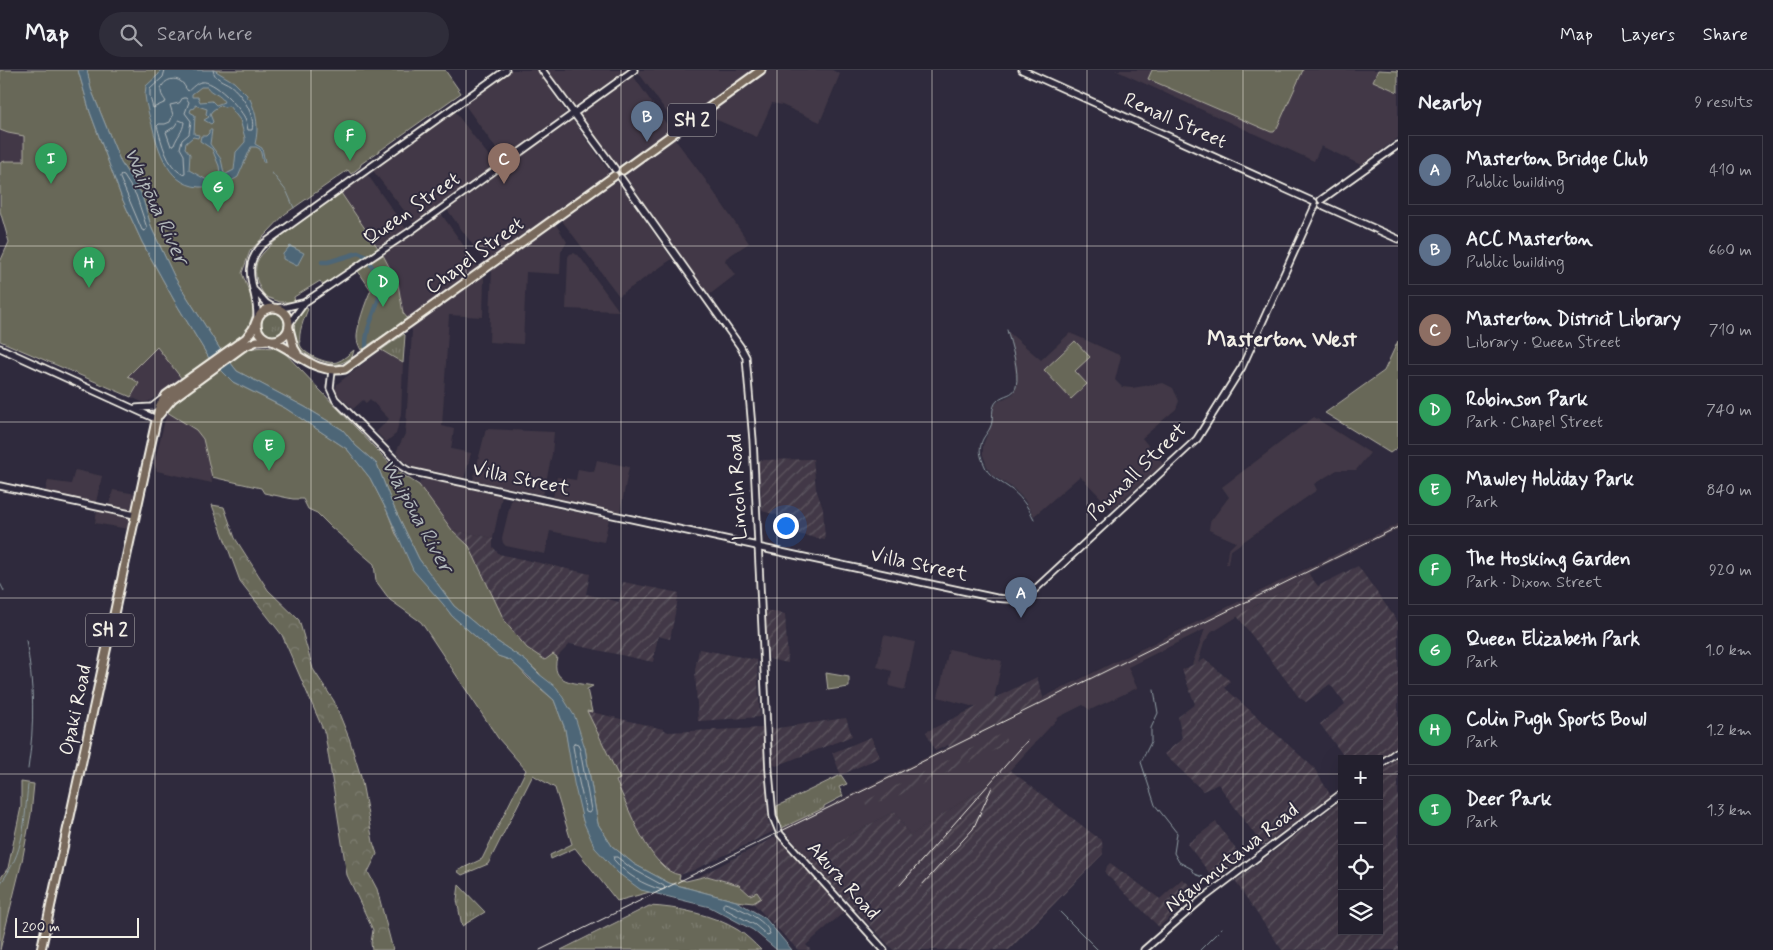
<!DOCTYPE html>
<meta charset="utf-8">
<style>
body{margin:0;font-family:Mynerve,sans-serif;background:#2f2d3a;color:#f1f3f6}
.controls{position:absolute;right:15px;bottom:15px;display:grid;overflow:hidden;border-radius:0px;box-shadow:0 5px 20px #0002}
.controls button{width:45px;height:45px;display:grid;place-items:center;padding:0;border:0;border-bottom:1px solid #403e4a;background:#23202e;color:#f1f3f6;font:25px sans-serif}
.scale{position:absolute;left:15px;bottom:12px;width:124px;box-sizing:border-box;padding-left:5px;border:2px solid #f4f1e8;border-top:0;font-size:14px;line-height:18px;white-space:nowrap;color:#f4f1e8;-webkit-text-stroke:4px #2f2a3d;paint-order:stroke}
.you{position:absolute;left:785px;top:455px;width:18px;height:18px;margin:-12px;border:4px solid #fff;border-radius:50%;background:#1a73e8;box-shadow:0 0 0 8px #1a73e833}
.badge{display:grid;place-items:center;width:32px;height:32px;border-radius:50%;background:#ea580c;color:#fff;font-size:16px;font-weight:700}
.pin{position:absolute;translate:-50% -41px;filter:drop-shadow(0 1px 2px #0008)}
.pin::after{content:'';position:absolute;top:26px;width:18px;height:15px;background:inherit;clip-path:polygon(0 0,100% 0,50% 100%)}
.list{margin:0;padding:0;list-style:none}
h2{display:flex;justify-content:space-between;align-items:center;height:65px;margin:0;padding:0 20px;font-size:21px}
h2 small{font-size:16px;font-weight:400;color:#a3a3aa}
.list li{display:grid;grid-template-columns:32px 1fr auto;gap:15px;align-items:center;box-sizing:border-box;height:70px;margin:0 10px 10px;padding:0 10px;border:1px solid #403e4a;border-radius:0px}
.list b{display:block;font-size:19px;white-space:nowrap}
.list p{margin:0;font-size:16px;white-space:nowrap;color:#a3a3aa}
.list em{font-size:16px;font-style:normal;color:#a3a3aa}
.icon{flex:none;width:28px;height:28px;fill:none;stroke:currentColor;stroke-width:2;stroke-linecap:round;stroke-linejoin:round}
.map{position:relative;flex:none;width:1398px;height:880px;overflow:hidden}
header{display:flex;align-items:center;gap:30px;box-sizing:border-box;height:70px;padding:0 25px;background:#23202e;border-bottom:1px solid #403e4a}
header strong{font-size:24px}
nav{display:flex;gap:28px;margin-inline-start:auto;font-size:18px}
.search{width:350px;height:45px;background:#2f2d3a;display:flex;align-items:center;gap:12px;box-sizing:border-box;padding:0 18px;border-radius:28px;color:#a3a3aa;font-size:19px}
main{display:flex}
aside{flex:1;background:#23202e}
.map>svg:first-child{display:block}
.built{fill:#423946}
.industrial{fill:url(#industrial-furrows)}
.grass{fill:url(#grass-tufts);stroke:#aeaca0}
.forest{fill:url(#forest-crowns);stroke:#aeaca0}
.green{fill:#676758;stroke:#aeaca0}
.water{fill:#4e6677;stroke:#909ea4;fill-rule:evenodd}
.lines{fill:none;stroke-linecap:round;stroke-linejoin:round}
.shore{stroke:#b2b9bb;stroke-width:1}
.stream{stroke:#909ea4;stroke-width:1}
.canal{stroke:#4e6677;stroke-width:4.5}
.secondary-casing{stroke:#f4f1e8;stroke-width:9}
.highway-casing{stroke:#f4f1e8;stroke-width:11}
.secondary{stroke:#2f2a3d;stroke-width:5.5}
.highway{stroke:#78695c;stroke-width:7}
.rail{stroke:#f4f1e8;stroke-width:1}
.grid{fill:none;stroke:#f4f1e8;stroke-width:1;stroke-opacity:0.55}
.labels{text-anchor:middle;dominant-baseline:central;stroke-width:4;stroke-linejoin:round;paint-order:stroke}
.shield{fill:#2f2a3d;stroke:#b9b5b5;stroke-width:1}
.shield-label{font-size:19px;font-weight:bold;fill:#f4f1e8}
.street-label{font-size:20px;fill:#f4f1e8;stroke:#2f2a3d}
.water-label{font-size:21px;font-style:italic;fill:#b2b9bb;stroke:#2f2a3d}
.quarter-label{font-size:22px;font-weight:bold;fill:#f4f1e8;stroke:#2f2a3d}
</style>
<header>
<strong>Map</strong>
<div class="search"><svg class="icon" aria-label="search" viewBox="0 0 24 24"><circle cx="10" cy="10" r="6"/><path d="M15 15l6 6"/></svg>Search here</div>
<nav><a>Map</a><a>Layers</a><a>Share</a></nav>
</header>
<main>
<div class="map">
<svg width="1398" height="880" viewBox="0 0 1398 880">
<defs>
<pattern id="industrial-furrows" width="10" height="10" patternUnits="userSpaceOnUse" patternTransform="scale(1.25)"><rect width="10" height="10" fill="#423946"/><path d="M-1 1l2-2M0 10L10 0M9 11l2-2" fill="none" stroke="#5e5661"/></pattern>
<pattern id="grass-tufts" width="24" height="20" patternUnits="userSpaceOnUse" patternTransform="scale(1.25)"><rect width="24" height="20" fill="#676758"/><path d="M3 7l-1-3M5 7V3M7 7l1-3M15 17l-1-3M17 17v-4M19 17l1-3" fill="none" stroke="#7d7d70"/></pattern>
<pattern id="forest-crowns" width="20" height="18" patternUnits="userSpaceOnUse" patternTransform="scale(1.25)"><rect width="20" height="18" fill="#676758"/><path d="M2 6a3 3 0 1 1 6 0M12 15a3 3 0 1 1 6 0" fill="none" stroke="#7d7d70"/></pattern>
</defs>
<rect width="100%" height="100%" fill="#2f2a3d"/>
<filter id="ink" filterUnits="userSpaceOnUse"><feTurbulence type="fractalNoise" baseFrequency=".02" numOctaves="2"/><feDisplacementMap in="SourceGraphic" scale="10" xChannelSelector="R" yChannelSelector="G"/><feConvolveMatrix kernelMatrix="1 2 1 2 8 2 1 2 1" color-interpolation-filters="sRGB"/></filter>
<g filter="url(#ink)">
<!-- built -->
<path class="built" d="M 511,0 L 538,0 L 566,43 L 507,87 L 503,88 L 465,35 Z
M 547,0 L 626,0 L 574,37 Z
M 640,0 L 756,0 L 679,56 L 676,55 L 638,2 Z
M 768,0 L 832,0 L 840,4 L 820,52 L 782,35 L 772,33 L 757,67 L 710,47 L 709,43 Z
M 1115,0 L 1398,0 L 1398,68 L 1361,95 L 1321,76 L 1314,91 Z
M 632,6 L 634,7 L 670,59 L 670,61 L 617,96 L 579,44 Z
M 455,42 L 495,94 L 494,96 L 416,151 L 413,152 L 374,102 L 374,99 Z
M 572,49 L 608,100 L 608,105 L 485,192 L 446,138 Z
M 0,60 L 8,63 L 24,65 L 24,92 L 5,91 L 0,93 Z
M 674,68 L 704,108 L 749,173 L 726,188 L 725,191 L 735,205 L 709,225 L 626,107 L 628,100 Z
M 367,104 L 406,159 L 378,178 L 341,123 Z
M 614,112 L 618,112 L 672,189 L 619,226 L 563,152 L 563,149 Z
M 439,144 L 442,145 L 478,196 L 478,199 L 408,249 L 403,243 L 398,214 L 383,185 Z
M 555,153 L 567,172 L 561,182 L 560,204 L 526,202 L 523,274 L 489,272 L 492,199 Z
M 574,183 L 580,187 L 619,241 L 566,239 L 568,187 L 570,184 Z
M 483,207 L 484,208 L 483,247 L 449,245 L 442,356 L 454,359 L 451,379 L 471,383 L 464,409 L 415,399 L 402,390 L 396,382 L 405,364 L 406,354 L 412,262 L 411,257 L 478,208 Z
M 1007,261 L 1041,290 L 1070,263 L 1121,286 L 1115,310 L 1122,317 L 1132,318 L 1163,313 L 1173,318 L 1179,331 L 1176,339 L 1142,368 L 1163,394 L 1112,439 L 1080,406 L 1034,446 L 1024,429 L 1013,418 L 992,405 L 987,396 L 983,385 L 983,375 L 991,356 L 994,336 L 999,331 L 1013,324 L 1017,315 L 1013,284 Z
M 157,276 L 182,309 L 152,330 L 144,333 L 131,327 L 139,313 L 128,306 Z
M 381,280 L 403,293 L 401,344 L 396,364 L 386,372 L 376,362 L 389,349 L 370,329 L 366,333 L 363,330 L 353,339 L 335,322 L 337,314 Z
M 167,342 L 196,360 L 203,369 L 210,395 L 212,413 L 157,401 L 154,394 Z
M 1314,347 L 1370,383 L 1356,400 L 1337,400 L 1314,414 L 1317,420 L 1230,481 L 1228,494 L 1226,494 L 1228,480 L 1236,472 L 1209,460 L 1210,452 L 1229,427 L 1222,417 Z
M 486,359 L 554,362 L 552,384 L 543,425 L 473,410 Z
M 597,390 L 629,397 L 620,442 L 553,428 L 557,407 L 576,410 L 578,399 L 594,402 Z
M 75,400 L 102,406 L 96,432 L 109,435 L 113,420 L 136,424 L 133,439 L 130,440 L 45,422 L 48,411 L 71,414 Z
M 426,409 L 502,426 L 493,468 L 452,460 L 419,415 L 420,411 Z
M 513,429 L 609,449 L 604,472 L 550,461 L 545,484 L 506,476 L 503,473 L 502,468 L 511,431 Z
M 97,441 L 129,448 L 130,451 L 128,459 L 95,453 Z
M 1398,454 L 1398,459 L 1309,503 L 1310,506 L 1253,537 L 1216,560 L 1213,560 L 1204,573 L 1198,593 L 1192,595 L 1205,559 L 1128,597 L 1137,618 L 1090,640 L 1083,635 L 1059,647 L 1010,700 L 910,766 L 895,741 L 810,786 L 810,791 L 782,758 L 1044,630 L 1044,627 L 1121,589 Z
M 884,565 L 915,572 L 905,620 L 889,616 L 892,601 L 877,597 Z
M 949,579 L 1002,591 L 994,629 L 978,638 L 938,627 Z"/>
<!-- industrial -->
<path class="industrial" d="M 813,389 L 816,419 L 823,439 L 825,470 L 785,461 L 788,448 L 762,441 L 758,390 Z
M 452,460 L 493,468 L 493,477 L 499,484 L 590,504 L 586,524 L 619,532 L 623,512 L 679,523 L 670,569 L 658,566 L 653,592 L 570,574 L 557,587 L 553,584 L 545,590 L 527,578 L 505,552 L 469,476 Z
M 1358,496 L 1398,552 L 1398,676 L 1379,690 L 1379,689 L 1346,689 L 1320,654 L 1345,634 L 1330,614 L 1306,632 L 1299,627 L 1237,546 L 1310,506 L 1318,516 Z
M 764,540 L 785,544 L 788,593 L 769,589 Z
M 699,579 L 757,590 L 760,647 L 698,651 L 695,600 Z
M 1205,589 L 1230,611 L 1225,618 L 1314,698 L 1331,726 L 1263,776 L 1218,714 L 1203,721 L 1164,684 L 1182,669 L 1178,647 L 1195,634 L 1182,600 Z
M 1037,607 L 1044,630 L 949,677 L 948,675 L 935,681 L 926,662 Z
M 587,641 L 663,659 L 668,662 L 763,658 L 768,751 L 774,761 L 694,800 L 680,805 L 668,802 L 649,781 L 634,751 L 615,711 L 619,709 Z
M 846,648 L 852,666 L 776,696 L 773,694 L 771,659 Z
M 1003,663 L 1006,670 L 997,679 L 893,728 L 866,735 L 865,731 Z
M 871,667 L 880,687 L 841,705 L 832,683 Z
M 1398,687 L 1398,880 L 1282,880 L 1235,811 L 1342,730 L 1342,861 L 1379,861 L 1379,702 Z
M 1010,700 L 1102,771 L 1103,784 L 1009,880 L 893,880 L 810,791 L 812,785 L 895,741 L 910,766 Z
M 1216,752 L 1237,781 L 1234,784 L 1239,792 L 1215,810 L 1187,774 Z
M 777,766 L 844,842 L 806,875 L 811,880 L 798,880 L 753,833 L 761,828 L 750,826 L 739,815 L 708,806 L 692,810 Z
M 1110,793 L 1160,829 L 1182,809 L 1199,822 L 1159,857 L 1105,803 L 1107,796 Z"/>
<!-- grass -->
<path class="grass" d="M 306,238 L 308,239 C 304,249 298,262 300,274 C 302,284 328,295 337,292 C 343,290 349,284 354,280 L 352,287 C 349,289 345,292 341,293 C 336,296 328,293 322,291 C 314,288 307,286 301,280 C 290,268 292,246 306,238 Z
M258 254a14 14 0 1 1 28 0a14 14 0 1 1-28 0Z
M 404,264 L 405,265 L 403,293 L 381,280 Z
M 841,705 L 847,714 L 839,717 L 843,726 L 824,736 L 824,738 L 782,758 L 778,748 L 777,736 Z
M 459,815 L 485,842 L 462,856 L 457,830 Z
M 649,836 C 677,837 714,845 738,860 C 746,865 754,873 761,880 L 561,880 Z"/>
<!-- forest -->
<path class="forest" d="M 212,435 L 224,437 L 235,468 L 268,520 L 299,550 L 313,599 L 334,631 L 349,668 L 361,707 L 373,772 L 377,784 L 368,802 L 377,819 L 393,880 L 372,880 L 371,873 L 373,860 L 347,805 L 325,664 L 282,565 L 240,511 Z"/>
<!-- green -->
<path class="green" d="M 0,0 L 78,0 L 90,42 L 121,126 L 142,172 L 174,230 L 209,288 L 233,312 L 285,338 L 347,379 L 370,408 L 387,441 L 396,464 L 452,546 L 498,586 L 510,590 L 518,597 L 528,608 L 554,630 L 565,659 L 583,751 L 641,819 L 650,822 L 617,831 L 575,778 L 551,789 L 550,785 L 572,774 L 555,718 L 533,705 L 488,794 L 462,805 L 457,801 L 482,789 L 526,700 L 498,668 L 421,552 L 390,530 L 376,511 L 374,494 L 331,457 L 317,443 L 308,439 L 303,429 L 293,429 L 264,423 L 261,418 L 212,407 L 203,369 L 196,360 L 167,342 L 186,322 L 213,304 L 205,292 L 182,309 L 157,277 L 128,306 L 139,313 L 131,327 L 0,271 L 0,192 L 9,172 L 0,141 L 0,93 L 5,91 L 24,91 L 24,66 L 8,63 L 0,60 Z
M 87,0 L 445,0 L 461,23 L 361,94 L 360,97 L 351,104 L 348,100 L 285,144 L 250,181 L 242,203 L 253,232 L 253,244 L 246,263 L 235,270 L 244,281 C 257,276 267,277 281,279 L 397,401 L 419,415 L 452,460 L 469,476 L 505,552 L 527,578 L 545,590 L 553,584 L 557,587 C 550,614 574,612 593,616 L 587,619 L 592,642 L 587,641 L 620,709 L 616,711 C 628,736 650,801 680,805 L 679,809 L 686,811 L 707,806 L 739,815 L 750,825 L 757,822 L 761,828 L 753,833 L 736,831 L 669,813 L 634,794 L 612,776 L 598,754 L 585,678 L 539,603 L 526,591 L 495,570 L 454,536 L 419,489 L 391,431 L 377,394 L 356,376 L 343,360 L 305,337 L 237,301 L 220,279 L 175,208 L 152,159 L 141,123 L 121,93 L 91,19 Z
M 1152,0 L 1303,0 L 1277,58 L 1274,62 L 1271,62 L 1148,9 Z
M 1378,0 L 1398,1 L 1398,22 L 1373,11 Z
M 341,123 L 378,178 L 324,216 L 320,211 L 294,227 L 295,232 L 280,232 L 266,227 C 258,217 253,205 257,192 C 264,174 323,136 341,123 Z
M 383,185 L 398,214 L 403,243 L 408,249 L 361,280 C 359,276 357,272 357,268 C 356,259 366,230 371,220 L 358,201 Z
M 1075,271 L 1090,287 L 1075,301 L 1087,314 L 1071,329 L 1044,300 Z
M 1398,271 L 1398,377 L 1390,383 L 1325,343 L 1384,301 Z
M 826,603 L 849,607 L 849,617 L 828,620 Z
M 21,712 L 34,714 L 31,744 L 22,791 L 0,880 L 0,809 L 8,798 L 21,737 Z"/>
<!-- water -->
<path class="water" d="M 78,0 L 87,0 L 91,19 L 121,93 L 141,123 L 152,159 L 175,208 L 220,279 L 237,301 L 305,337 L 343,360 L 356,376 L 377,394 L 391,431 L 419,489 L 454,536 L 495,570 L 526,591 L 539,604 L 557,618 L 575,647 L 585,678 L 598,754 L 612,776 L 634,794 L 669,813 L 736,831 L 765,848 L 792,880 L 777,880 L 753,860 L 710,837 L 641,820 L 618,803 L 595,778 L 583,751 L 574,713 L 565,659 L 554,630 L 518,597 L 510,590 L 498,586 L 452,546 L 443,534 L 413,500 L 387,441 L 370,408 L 347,379 L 285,338 L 233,312 L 209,288 L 174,230 L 142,172 L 121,126 L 90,42 Z
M 160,0 L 214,0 L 234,12 L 247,25 L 247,28 L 250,29 C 257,45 259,57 255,74 L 262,78 L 265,92 L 263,92 L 260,79 L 256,77 L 251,77 L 238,107 C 231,112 221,114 213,116 C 172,124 160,87 152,55 C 149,45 146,35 145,25 L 146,16 L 159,4 ZM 201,17 L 207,17 C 211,24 221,24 224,32 L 216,35 L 212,31 L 200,32 L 198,27 L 192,27 L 192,24 ZM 195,35 L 207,39 L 206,44 L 209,47 L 204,50 L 211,54 L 213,52 L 210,44 L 212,41 L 220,35 L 224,37 L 229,36 L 240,50 L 245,68 L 245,72 L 236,82 L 234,100 L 226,104 L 224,103 L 221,89 L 210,74 L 212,60 L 209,60 L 209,63 L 206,66 L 201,66 L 200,71 L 212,79 L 219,96 L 220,103 L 218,106 L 207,110 L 189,100 L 190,84 L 185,78 L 186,73 L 193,67 L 198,68 L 199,65 L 194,64 L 195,45 L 190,42 L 191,39 L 195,38 Z
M 290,176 L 304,183 L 297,196 L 283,189 L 283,184 Z"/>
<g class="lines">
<!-- shore -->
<path class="shore" d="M 165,0 L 163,7 L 150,19 L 150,27 L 153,38 L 166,32 C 165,29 161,26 161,21 C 161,12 172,6 180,11 C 184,13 185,18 188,21 C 192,18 196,13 201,12 C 214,9 240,38 245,48 C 247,52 247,56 248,60 L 252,60 C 256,46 242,24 230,15 C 224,11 214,9 213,0
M 183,28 L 186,28 L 189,32 L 185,43 L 191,51 L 189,64 L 182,70 L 180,78 L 184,85 L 185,103 L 182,104 C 166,95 162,73 157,56 L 159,54 L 165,54 L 170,52 L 173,45 L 170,35 L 179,33 Z
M 179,50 L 184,52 C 183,62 177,66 174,75 L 171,76 L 166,62 L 174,57 Z
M 121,105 L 124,106 L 136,125 L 147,158 L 145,161 L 142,160 L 120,108 Z
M 575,673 L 578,674 L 580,680 L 591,740 L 589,743 L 586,742 L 579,712 L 573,676 Z
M 614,787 L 617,787 L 631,798 L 664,816 L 665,819 L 662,820 C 642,814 628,806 614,790 Z
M 725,833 C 738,837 767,850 770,864 L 767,865 L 755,855 L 723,838 L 723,835 Z"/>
<!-- stream -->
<path class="stream" d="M 272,103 L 287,122 L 294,138
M 1007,260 C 1011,275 1020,301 1016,317 C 1013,326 1004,324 998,330 C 989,338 995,349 990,358 C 987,364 982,368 981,375 C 979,381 981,388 984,394 C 988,406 998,410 1008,417 C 1020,425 1028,437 1034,449
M 0,513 L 4,521
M 26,570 C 34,615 35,653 28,699
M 1154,620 L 1158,643 L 1151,658 L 1151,672 L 1141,692 L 1155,735 L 1177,763 L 1174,783 L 1179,792 L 1192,799 L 1195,804 L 1203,807
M 0,814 C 25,782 24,753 28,715
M 1060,842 L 1098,880
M 1200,880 L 1222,858"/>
<!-- canal -->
<path class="canal" d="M 322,192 L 328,192 L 358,183 L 365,186
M 366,277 C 364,246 395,224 371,195"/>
<!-- secondary casing -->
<g class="secondary-casing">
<path id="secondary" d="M 542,0 L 615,99
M 1022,0 L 1314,132
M 621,108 L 740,276 L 746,287 L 753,370 L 769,702 L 773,747 L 780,764 L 884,880
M 1321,130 L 1398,75
M 1322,135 L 1398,169
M 255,221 L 266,233 L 274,238
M 275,238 L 286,237 L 303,233
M 257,249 C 259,219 238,201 262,175 L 506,0
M 289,254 L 305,232 L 412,160 L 634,0
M 0,278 L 156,349
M 332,301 L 330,318 L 335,329 L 401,396 L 409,401 L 757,476
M 136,338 L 152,337 L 161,330
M 0,416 L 135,445
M 757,477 L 996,528 C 1010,530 1019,530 1031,523 L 1197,369 L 1242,297 L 1315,136
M 1379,695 L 1398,681
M 1144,880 L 1201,830 L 1342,723"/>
</g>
<!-- highway casing -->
<g class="highway-casing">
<path id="highway" d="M 623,100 L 761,0
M257 254a16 16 0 1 1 32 0a16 16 0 1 1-32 0Z
M 289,258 L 294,278 L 297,283
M 269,270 C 297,280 313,305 345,299 L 614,106
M 159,345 L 172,329 L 243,277 L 257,271 L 269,270
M 41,880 L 159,337 L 166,325 L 246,268 L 253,259 L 257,249"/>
</g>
<!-- secondary -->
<use href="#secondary" class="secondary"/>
<!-- highway -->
<use href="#highway" class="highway"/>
<!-- rail -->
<path class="rail" d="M 900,815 L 1027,671
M 921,816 L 973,759 L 992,717
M 540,880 L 1398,457"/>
</g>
</g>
<!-- grid -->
<path class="grid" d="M 155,0 L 155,880M 311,0 L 311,880M 466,0 L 466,880M 621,0 L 621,880M 777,0 L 777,880M 932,0 L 932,880M 1087,0 L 1087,880M 1243,0 L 1243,880M 0,176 L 1398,176M 0,352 L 1398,352M 0,528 L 1398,528M 0,704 L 1342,704M 1379,704 L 1398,704"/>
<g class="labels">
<!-- shield labels -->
<g class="shield">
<rect x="668" y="33.5" width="48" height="33" rx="4"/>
<rect x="86" y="543.5" width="48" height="33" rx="4"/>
</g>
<g class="shield-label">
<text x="692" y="50">SH 2</text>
<text x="110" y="560">SH 2</text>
</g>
<!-- street labels -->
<g class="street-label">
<text transform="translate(1175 51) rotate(24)">Renall Street</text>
<text transform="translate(412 139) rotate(-35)">Queen Street</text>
<text transform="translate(475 186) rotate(-36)">Chapel Street</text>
<text transform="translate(1137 402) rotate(-44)">Pownall Street</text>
<text transform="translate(521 409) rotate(12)">Villa Street</text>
<text transform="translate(738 417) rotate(-93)">Lincoln Road</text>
<text transform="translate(919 495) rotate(12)">Villa Street</text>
<text transform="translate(76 640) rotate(-78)">Opaki Road</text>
<text transform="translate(1232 788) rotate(-38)">Ngaumutawa Road</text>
<text transform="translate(843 811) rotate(48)">Akura Road</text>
</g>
<!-- water labels -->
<g class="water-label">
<text transform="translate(156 136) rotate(65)">Waipōua River</text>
<text transform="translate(417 446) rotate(61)">Waipōua River</text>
</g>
<!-- quarter labels -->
<g class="quarter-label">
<text x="1282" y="270">Masterton West</text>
</g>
</g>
</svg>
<div class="controls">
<button>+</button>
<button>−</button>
<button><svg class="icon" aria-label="locate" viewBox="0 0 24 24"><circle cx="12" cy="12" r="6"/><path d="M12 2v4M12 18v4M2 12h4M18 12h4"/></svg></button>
<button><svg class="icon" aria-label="layers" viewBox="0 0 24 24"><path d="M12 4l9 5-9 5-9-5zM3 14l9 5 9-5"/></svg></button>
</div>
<div class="scale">200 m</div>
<div class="you"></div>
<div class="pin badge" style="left:1021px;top:548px;background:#5c6f8a">A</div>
<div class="pin badge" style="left:647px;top:72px;background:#5c6f8a">B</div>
<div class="pin badge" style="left:504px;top:114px;background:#8d6e63">C</div>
<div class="pin badge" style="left:383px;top:237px;background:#2e9e5b">D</div>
<div class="pin badge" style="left:269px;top:401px;background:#2e9e5b">E</div>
<div class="pin badge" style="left:350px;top:91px;background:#2e9e5b">F</div>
<div class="pin badge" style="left:218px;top:142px;background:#2e9e5b">G</div>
<div class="pin badge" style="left:89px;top:218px;background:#2e9e5b">H</div>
<div class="pin badge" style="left:51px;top:114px;background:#2e9e5b">I</div>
</div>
<aside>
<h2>Nearby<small>9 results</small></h2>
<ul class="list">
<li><span class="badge" style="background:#5c6f8a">A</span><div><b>Masterton Bridge Club</b><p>Public building</p></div><em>410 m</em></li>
<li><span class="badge" style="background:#5c6f8a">B</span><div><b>ACC Masterton</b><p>Public building</p></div><em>660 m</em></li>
<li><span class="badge" style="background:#8d6e63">C</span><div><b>Masterton District Library</b><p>Library · Queen Street</p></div><em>710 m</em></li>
<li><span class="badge" style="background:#2e9e5b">D</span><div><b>Robinson Park</b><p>Park · Chapel Street</p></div><em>740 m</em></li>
<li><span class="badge" style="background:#2e9e5b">E</span><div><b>Mawley Holiday Park</b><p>Park</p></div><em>840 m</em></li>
<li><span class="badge" style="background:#2e9e5b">F</span><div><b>The Hosking Garden</b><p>Park · Dixon Street</p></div><em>920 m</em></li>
<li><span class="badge" style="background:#2e9e5b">G</span><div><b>Queen Elizabeth Park</b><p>Park</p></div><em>1.0 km</em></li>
<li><span class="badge" style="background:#2e9e5b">H</span><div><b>Colin Pugh Sports Bowl</b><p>Park</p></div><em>1.2 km</em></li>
<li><span class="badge" style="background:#2e9e5b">I</span><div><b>Deer Park</b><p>Park</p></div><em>1.3 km</em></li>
</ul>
</aside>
</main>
